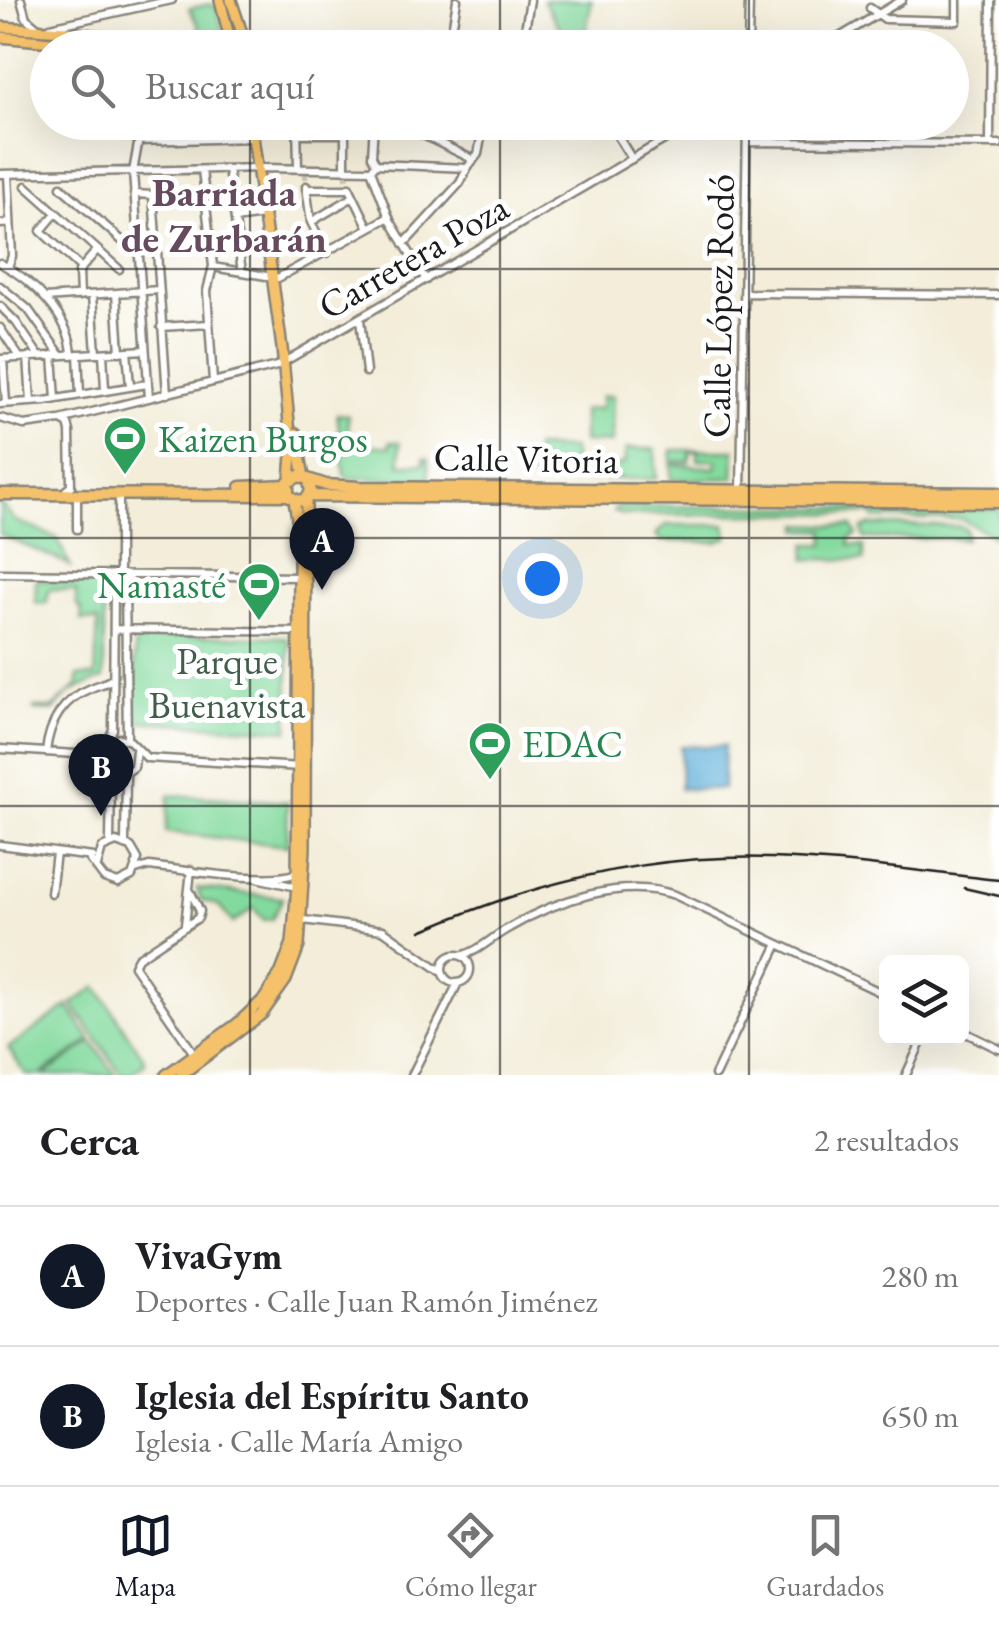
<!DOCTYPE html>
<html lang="es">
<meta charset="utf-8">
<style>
body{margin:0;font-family:"EB Garamond",serif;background:#f2f2f2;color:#202124}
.controls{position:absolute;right:30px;bottom:30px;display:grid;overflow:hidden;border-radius:15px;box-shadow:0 10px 40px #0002}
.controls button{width:90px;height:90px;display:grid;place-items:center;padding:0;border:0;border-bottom:2px solid #e0e0e0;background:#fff;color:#202124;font:50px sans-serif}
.you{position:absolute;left:542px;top:578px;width:35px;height:35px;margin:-25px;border:8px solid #fff;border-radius:50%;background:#1a73e8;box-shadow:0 0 0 15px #1a73e833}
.badge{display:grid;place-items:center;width:65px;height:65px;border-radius:50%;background:#111827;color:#fff;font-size:32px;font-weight:700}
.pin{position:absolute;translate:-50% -82px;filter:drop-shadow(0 2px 5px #0008)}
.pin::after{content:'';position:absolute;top:52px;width:35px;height:30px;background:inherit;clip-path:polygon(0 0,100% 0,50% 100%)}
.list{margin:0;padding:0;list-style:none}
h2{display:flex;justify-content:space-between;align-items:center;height:130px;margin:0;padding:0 40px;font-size:42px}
h2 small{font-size:32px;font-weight:400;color:#757577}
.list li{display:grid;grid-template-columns:65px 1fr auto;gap:30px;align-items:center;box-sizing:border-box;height:140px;padding:0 40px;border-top:2px solid #e0e0e0}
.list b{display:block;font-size:38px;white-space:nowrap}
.list p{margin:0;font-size:32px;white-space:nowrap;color:#757577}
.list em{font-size:32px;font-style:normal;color:#757577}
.icon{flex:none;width:55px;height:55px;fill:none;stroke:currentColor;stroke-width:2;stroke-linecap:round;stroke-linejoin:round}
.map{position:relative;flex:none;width:999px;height:1075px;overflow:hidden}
.search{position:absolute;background:#fff;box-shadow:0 10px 40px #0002;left:30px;right:30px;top:30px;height:110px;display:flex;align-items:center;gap:25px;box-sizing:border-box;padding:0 35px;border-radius:55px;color:#757577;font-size:38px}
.sheet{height:410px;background:#fff}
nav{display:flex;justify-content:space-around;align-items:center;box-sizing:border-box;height:140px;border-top:2px solid #e0e0e0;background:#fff;font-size:28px;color:#757577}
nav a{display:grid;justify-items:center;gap:5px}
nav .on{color:#111827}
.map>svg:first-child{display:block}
.green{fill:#83da9e;stroke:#507b5d;stroke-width:2.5}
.water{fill:#5dafd8;stroke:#3c667a;stroke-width:2.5}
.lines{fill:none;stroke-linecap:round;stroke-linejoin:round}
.minor-tunnel{stroke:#c8c3b3;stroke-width:6;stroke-dasharray:6 3;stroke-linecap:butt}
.minor-casing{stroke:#88847a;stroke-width:11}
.major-casing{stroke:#88847a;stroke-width:14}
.highway-casing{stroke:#88847a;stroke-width:15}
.minor{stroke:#fff;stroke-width:6}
.major{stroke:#f5c16b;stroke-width:9}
.highway{stroke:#f5c16b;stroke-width:10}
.rail{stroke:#1c1c1c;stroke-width:2.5}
.grid{fill:none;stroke:#1c1c1c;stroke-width:2.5;stroke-opacity:0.55}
.labels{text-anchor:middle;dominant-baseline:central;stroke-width:10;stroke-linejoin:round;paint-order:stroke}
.street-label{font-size:38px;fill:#1c1c1c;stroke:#fff}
.leisure-label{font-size:38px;fill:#27864d;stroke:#fff;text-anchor:start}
.park-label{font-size:38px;fill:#405e4a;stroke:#fff}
.neighbourhood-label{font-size:40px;font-weight:bold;fill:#654b5d;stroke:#fff}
</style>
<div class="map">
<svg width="999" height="1075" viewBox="0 0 999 1075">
<rect width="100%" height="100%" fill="#fff"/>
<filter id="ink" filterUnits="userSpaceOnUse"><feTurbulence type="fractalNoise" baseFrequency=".01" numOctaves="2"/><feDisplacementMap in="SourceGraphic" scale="20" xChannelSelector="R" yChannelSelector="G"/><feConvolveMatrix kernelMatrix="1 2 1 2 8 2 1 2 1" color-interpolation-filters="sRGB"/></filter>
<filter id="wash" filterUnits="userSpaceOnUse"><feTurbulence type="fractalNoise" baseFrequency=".0048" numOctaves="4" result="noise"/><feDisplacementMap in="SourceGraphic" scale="40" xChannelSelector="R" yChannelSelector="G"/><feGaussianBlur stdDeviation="2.25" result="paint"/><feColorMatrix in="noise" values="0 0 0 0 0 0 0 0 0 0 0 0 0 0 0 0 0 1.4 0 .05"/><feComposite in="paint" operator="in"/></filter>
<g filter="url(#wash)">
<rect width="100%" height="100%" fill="#f3edd9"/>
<!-- green -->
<path class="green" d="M 543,0 L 592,0 L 586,30 L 589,47 L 569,44 Z
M 209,4 L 216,7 L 226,42 L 224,46 L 183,41 L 198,35 L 199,26 L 189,9 Z
M 602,396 L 613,396 L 612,443 L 583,442 L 583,410 L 601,408 Z
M 337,414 L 348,415 L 348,443 L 390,447 L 390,442 L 400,442 L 400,464 L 424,464 L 424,458 L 428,458 L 429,479 L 349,478 L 344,475 Z
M 535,448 L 573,449 L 573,464 L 594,468 L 595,479 L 530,478 L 535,476 Z
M 626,449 L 655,449 L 656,479 L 603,479 L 606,468 L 624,464 Z
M 672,450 L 735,450 L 734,478 L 671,480 L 671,464 L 716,468 L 717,461 L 698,460 L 698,452 L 691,451 L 689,462 L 671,461 Z
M 0,502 L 14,520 L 57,538 L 71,568 L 68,564 L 0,535 Z
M 618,506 L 999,509 L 999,539 L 961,519 L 874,518 L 872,513 L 623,515 L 613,512 Z
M 800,524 L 852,526 L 857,535 L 850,538 L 849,545 L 864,546 L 864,560 L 806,559 L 807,544 L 825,544 L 825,531 L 800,530 Z
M 666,525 L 725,525 L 728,537 L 717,542 L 660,541 L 656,534 Z
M 870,525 L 960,526 L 966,530 L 966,539 L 864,538 L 862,529 Z
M 36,580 L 100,581 L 104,587 L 104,678 L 70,692 L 53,711 L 34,710 L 34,708 L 53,708 L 78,685 L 78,676 L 95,676 L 98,621 L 81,620 L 82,611 L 76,604 L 76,591 L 49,589 L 47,602 L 39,604 L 35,601 Z
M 135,636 L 285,637 L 289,644 L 288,730 L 134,721 Z
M 169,795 L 288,802 L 287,846 L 166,832 Z
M 197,888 L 283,898 L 272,919 L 263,920 L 254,908 L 233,923 L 218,905 L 201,900 Z
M 97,987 L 145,1060 L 145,1063 L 129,1075 L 122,1075 L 72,1004 Z
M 68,1006 L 91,1040 L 40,1075 L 26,1075 L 8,1048 Z
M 92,1042 L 116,1075 L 44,1075 Z"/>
<!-- water -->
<path class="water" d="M 681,746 L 724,746 L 723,789 L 680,789 Z"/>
</g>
<g filter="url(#ink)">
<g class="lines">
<!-- minor-tunnel -->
<path class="minor-tunnel" d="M 305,173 L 306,186
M 346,173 L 349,187"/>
<!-- minor casing -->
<g class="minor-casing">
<path id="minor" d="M 21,0 L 26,18 L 38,28
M 870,8 L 885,19 L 957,21 L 957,0
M 50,27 L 172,0
M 449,48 L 457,0
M 522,48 L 530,0
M 748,48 L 749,0
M 821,48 L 902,0
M 142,122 L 133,172 L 149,398
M 227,122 L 229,139
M 297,122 L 298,168
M 330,122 L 344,127
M 374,122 L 372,156 L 376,164
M 597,122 L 614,133
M 609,122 L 632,159
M 407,127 L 470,158 L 471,162
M 297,134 L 344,134
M 138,141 L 253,138
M 163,141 L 166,122
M 747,142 L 999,144
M 990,144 L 991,0
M 345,168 L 345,123
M 228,169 L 242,272
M 202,170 L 213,266 L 207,291 L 213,382
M 371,170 L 376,164 L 467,168 L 478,154 L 484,122
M 371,170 L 390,220 L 426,280
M 0,174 L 263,168 L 371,170
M 26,186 L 119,269
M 306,186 L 311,222 L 327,253
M 61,187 L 127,245 L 138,248
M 349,187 L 369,228
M 306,189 L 349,189
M 134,194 L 153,195 L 167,394
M 56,213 L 41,231 L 81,268
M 235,219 L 263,215
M 311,222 L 353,197
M 0,224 L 10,223
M 404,244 L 460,183 L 467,169
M 0,263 C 32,280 71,317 72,355
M 8,267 L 12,256 L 8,174
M 213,267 L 278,278 L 389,217
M 0,286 L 28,309 L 60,354
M 116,293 L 120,352
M 746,293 L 999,295
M 92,295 L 96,353
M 80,296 L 79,271 L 97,250
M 45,298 L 159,290
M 0,306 L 16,322 L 39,356
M 360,319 L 366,372
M 161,327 L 209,324
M 0,328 L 20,358
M 127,351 L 130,386
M 103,353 L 105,389
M 78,354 L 80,394
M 53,355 L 56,399
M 28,357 L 31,402
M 0,359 L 145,350
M 3,359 L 6,403
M 0,404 L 45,401 L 147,384
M 0,418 L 24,425 L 60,420 L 277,366 L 695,122
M 61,420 L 68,424 L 70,431 L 71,486 L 66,490
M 741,493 L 747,122
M 77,494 L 77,529
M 0,573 L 299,577
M 114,629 L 301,632
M 127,738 L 125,585 L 130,576
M 109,739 L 113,729 L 114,582 L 119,575 L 119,494
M 0,749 L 90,755 L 99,761
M 136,750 L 134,767 L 123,775 L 110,774 L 99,761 L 103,744 L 120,738 L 130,741 L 147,758 L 301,767
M 46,752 C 49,723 63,699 91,688 C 100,684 106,684 113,678
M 110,842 L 111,776
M 125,843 L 126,775
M 0,845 L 93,857
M 89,858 L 104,878 L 118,883 L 132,876 L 138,859 L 131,847 L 116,842 L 102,848 L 97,866
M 136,870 L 149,866 C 177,869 278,886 297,872
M 256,878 L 297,887
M 190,891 L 200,911 L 198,918
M 51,893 L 56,853
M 303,920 L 383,930 L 442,972
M 185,925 L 191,870
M442 969a14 14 0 1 1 28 0a14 14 0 1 1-28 0Z
M 461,956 C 480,951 492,937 509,928 C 554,901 623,877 675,895 L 886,995
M 962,1031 L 999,1049
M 195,1055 L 134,966 L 138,958 L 198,918
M 412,1075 L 458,983
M 715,1075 L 778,944
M 906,1075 L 923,1038"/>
</g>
<!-- major casing -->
<g class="major-casing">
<path id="major" d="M 220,0 L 232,48
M 231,0 L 247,48
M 0,27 L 64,31 L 177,48
M 0,37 L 113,48
M 251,122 L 282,348 L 292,455 L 290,480
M 296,433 L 304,477
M 166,1075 L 237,1024 L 264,999 L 281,972 L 292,943 L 297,886 L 299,577 L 299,531 L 294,500
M 181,1075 L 262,1014 L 286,980 L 299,946 L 305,848 L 306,499"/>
</g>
<!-- highway casing -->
<g class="highway-casing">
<path id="highway" d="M 309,481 L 311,492 L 306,499 L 298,501 L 288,495 L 288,482 L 299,476 L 326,485 L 360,487 L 999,493
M 241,487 L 287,485
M 0,494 L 288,495
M 309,496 L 999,502"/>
</g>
<!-- minor -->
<use href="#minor" class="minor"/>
<!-- major -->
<use href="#major" class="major"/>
<!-- highway -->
<use href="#highway" class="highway"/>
<!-- rail -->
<path class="rail" d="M 964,888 L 999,896
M 421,931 C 518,889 618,861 724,858 C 816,855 908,870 999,880"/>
</g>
</g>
<!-- grid -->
<path class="grid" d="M 250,0 L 250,48M 500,0 L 500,48M 749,0 L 749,48M 250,122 L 250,1075M 500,122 L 500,1075M 749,122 L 749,1075M 0,269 L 999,269M 0,538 L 999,538M 0,806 L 999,806"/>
<!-- icons -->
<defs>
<g id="stadium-pin" transform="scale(2.25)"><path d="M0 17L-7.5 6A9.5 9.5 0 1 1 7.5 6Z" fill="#2e9e5b" stroke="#fff"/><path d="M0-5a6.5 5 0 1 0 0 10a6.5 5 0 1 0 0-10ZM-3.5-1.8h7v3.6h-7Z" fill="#fff"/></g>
</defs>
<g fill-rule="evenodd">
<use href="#stadium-pin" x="125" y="438"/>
<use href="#stadium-pin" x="259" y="584"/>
<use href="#stadium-pin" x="490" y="743"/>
</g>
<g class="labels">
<!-- street labels -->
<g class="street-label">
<text transform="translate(413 256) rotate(-30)">Carretera Poza</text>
<text transform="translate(718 306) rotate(-89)">Calle López Rodó</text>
<text transform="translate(526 458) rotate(1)">Calle Vitoria</text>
</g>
<!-- leisure labels -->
<g class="leisure-label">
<text x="158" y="438">Kaizen Burgos</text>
<text x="226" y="584" text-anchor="end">Namasté</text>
<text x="522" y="743">EDAC</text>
</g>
<!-- park labels -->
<g class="park-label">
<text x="227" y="660">Parque<tspan x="227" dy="44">Buenavista</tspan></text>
</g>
<!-- neighbourhood labels -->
<g class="neighbourhood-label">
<text x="224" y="192">Barriada<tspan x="224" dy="46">de Zurbarán</tspan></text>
</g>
</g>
</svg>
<div class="controls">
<button><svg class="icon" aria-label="layers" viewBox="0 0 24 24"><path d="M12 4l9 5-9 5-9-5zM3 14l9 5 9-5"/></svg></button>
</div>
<div class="you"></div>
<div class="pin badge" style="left:322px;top:590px">A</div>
<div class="pin badge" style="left:101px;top:816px">B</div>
<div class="search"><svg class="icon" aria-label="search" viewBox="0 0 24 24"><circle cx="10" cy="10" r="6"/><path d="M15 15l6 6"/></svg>Buscar aquí</div>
</div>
<section class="sheet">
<h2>Cerca<small>2 resultados</small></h2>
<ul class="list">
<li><span class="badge">A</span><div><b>VivaGym</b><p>Deportes · Calle Juan Ramón Jiménez</p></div><em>280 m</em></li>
<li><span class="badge">B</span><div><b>Iglesia del Espíritu Santo</b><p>Iglesia · Calle María Amigo</p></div><em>650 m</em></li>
</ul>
</section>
<nav>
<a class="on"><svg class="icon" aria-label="map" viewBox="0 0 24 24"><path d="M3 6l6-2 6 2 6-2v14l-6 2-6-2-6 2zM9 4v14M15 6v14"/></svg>Mapa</a>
<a><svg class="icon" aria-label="directions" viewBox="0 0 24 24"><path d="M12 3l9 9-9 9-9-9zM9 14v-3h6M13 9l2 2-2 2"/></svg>Cómo llegar</a>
<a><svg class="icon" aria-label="saved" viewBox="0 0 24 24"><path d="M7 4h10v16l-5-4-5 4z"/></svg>Guardados</a>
</nav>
